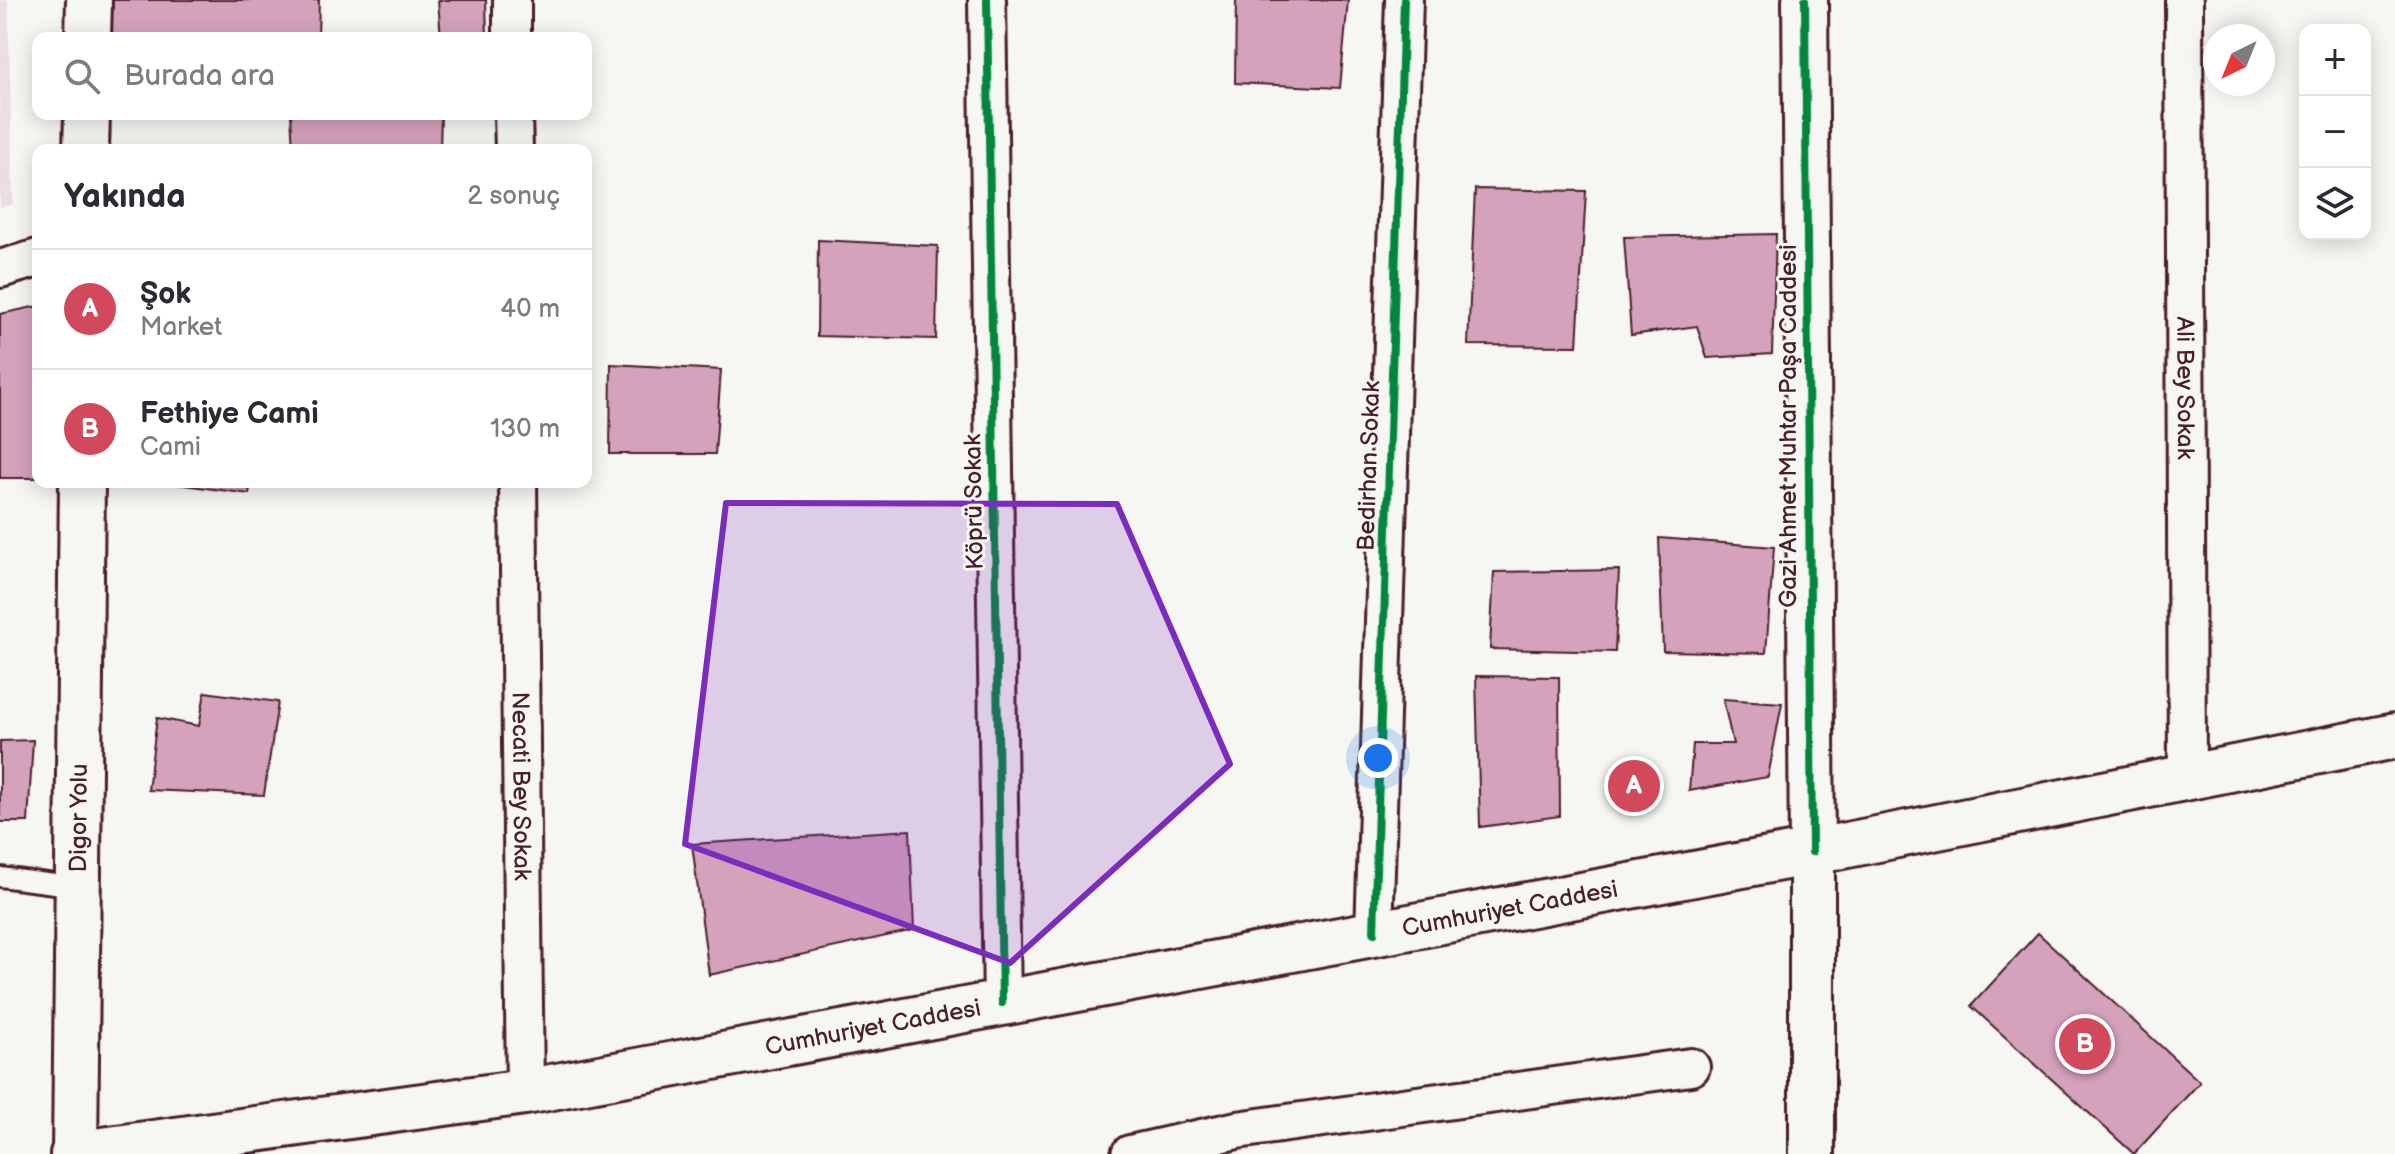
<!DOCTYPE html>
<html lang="tr">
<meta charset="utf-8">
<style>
body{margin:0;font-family:"Balsamiq Sans",sans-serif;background:#f2f2f3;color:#2b2b33}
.controls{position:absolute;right:24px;top:24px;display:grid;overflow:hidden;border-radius:16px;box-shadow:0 4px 20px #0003}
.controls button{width:72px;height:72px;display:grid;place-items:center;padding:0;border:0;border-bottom:2px solid #e1e1e2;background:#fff;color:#2b2b33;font:40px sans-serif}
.compass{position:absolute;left:2203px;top:24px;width:72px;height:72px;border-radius:50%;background:#fff;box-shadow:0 4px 20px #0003;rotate:223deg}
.you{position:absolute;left:1378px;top:758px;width:28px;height:28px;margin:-20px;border:6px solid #fff;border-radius:50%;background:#1a73e8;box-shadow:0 0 0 12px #1a73e833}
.badge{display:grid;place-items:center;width:52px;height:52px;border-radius:50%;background:#d1495b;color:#fff;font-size:26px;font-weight:700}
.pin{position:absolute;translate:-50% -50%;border:4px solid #fff;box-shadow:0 2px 8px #0006}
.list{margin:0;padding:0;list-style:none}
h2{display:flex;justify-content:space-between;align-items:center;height:104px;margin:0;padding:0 32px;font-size:34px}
h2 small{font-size:26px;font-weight:400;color:#7c7c81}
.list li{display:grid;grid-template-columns:52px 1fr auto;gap:24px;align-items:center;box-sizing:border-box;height:120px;padding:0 32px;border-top:2px solid #e1e1e2}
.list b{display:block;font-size:30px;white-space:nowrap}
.list p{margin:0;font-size:26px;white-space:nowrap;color:#7c7c81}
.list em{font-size:26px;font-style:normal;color:#7c7c81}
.icon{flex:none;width:44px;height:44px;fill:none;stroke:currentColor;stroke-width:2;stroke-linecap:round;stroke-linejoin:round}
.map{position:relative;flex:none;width:2395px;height:1154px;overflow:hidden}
.search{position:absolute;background:#fff;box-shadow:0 4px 20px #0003;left:32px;top:32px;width:560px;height:88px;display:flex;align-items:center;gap:20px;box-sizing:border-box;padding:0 28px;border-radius:16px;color:#7c7c81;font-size:30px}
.panel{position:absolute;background:#fff;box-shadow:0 4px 20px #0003;left:32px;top:144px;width:560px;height:344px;border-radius:16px}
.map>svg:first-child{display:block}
.built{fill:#ecdde2}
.building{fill:#d5a2bc;stroke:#4a1f2b;stroke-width:2}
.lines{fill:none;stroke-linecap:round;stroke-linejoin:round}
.service-casing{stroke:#4a1f2b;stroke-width:24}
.minor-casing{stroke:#4a1f2b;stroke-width:42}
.tertiary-casing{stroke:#4a1f2b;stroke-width:50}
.secondary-casing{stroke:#4a1f2b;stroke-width:50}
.primary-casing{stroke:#4a1f2b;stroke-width:50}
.service{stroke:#f6f6f2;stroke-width:18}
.minor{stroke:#f6f6f2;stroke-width:36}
.tertiary{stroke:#f6f6f2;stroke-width:44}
.secondary{stroke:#f6f6f2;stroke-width:44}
.primary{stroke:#f6f6f2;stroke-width:44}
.cycleway-casing{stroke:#f6f6f2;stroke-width:13}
.cycleway{stroke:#00873e;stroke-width:8}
.marked{fill:#7b2cbf;fill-opacity:0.2;stroke:#7b2cbf;stroke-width:6;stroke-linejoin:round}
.labels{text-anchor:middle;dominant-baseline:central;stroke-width:6;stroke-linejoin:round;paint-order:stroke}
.street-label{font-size:24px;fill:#4a1f2b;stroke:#f6f6f2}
</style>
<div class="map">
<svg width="2395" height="1154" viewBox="0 0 2395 1154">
<rect width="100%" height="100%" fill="#f6f6f2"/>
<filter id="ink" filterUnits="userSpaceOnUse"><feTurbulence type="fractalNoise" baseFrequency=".0125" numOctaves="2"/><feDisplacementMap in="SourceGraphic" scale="16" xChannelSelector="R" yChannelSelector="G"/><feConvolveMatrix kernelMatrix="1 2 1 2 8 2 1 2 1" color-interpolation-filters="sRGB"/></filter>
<g filter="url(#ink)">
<!-- built -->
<path class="built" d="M 0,0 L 8,0 L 13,204 L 0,207 Z"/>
<!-- building -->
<path class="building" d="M 100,0 L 319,0 L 318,38 L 100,38 Z
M 438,0 L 486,0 L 487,38 L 441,38 Z
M 1236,0 L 1348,0 L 1340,88 L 1235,83 Z
M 291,114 L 441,114 L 440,150 L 293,150 Z
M 1475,189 L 1586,191 L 1577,346 L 1468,345 Z
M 1776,234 L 1772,354 L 1707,358 L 1697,326 L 1631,335 L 1624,237 Z
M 818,240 L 938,246 L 936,339 L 817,336 Z
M 38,306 L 38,478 L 0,478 L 0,314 Z
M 611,364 L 721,370 L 715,454 L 610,454 Z
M 162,482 L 251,482 L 249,494 Z
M 1659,538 L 1774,547 L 1766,653 L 1663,651 Z
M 1619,570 L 1615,652 L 1490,649 L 1494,572 Z
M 1476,676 L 1559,677 L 1560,816 L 1480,827 Z
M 205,692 L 278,702 L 264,795 L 148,790 L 157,718 L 199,726 Z
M 1723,699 L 1782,703 L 1768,777 L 1689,791 L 1693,744 L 1733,744 Z
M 33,740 L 28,822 L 0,822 L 0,741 Z
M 910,830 L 914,930 L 709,975 L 692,844 Z
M 2038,933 L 2200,1082 L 2134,1154 L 1971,1006 Z"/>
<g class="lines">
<!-- service casing -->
<g class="service-casing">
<path id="service" d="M 0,877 L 78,887"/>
</g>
<!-- minor casing -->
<g class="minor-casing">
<g id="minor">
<path d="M 512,0 L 512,38"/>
<path d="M 987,0 L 1002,1003"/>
<path id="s1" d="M 2184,0 L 2187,777"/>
<path d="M 513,114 L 514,150"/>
<path d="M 0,269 L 38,258"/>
<path id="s2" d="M 518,482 L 525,1092"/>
<path d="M 1374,933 L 1404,0"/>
<path d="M 1130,1154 L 1237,1130 L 1691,1067"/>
</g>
</g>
<!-- tertiary casing -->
<g class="tertiary-casing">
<path id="tertiary" d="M 1805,0 L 1812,852"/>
</g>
<!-- secondary casing -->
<g class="secondary-casing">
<g id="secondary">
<path d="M 88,38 L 89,0"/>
<path d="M 86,150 L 87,114"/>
<path d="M 1812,852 L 1812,1154"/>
<path id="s3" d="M 75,1154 L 82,482"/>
</g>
</g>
<!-- primary casing -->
<g class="primary-casing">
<g id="primary">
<path id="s4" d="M 73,1154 L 525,1092 L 1812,852 L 2395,736"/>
</g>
</g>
<!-- service -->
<use href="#service" class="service"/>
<!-- minor -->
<use href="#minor" class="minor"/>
<!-- tertiary -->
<use href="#tertiary" class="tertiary"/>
<!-- secondary -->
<use href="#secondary" class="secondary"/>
<!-- primary -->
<use href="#primary" class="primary"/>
<!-- cycleway casing -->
<g class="cycleway-casing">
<path id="cycleway" d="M 987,0 L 1002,1003
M 1805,0 L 1812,852
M 1374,933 L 1404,0"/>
</g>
<!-- cycleway -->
<use href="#cycleway" class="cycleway"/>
</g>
</g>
<!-- marked area -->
<path class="marked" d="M 726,503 L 1117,504 L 1230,764 L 1010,963 L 685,844 Z"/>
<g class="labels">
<!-- street labels -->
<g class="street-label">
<text stroke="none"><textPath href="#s1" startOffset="388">Ali Bey Sokak</textPath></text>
<text transform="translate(1788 426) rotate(-90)">Gazi Ahmet Muhtar Paşa Caddesi</text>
<text transform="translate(1369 466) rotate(-88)">Bedirhan Sokak</text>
<text transform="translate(974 502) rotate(-91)">Köprü Sokak</text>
<text stroke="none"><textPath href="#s2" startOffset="304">Necati Bey Sokak</textPath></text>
<text stroke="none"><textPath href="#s3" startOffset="336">Digor Yolu</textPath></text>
<text stroke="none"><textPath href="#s4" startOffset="1458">Cumhuriyet Caddesi</textPath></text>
<text stroke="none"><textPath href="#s4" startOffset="810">Cumhuriyet Caddesi</textPath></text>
</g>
</g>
</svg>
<div class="controls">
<button>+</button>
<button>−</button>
<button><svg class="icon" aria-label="layers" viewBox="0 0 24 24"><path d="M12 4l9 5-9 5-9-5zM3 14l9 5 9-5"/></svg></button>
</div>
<svg class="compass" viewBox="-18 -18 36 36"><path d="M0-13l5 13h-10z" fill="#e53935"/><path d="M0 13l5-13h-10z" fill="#7c7c81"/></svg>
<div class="you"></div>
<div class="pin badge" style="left:1634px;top:786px">A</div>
<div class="pin badge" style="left:2085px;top:1044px">B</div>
<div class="search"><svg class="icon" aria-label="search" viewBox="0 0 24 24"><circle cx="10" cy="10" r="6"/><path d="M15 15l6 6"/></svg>Burada ara</div>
<section class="panel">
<h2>Yakında<small>2 sonuç</small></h2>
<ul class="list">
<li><span class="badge">A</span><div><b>Şok</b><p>Market</p></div><em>40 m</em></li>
<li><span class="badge">B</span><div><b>Fethiye Cami</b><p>Cami</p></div><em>130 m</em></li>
</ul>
</section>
</div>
